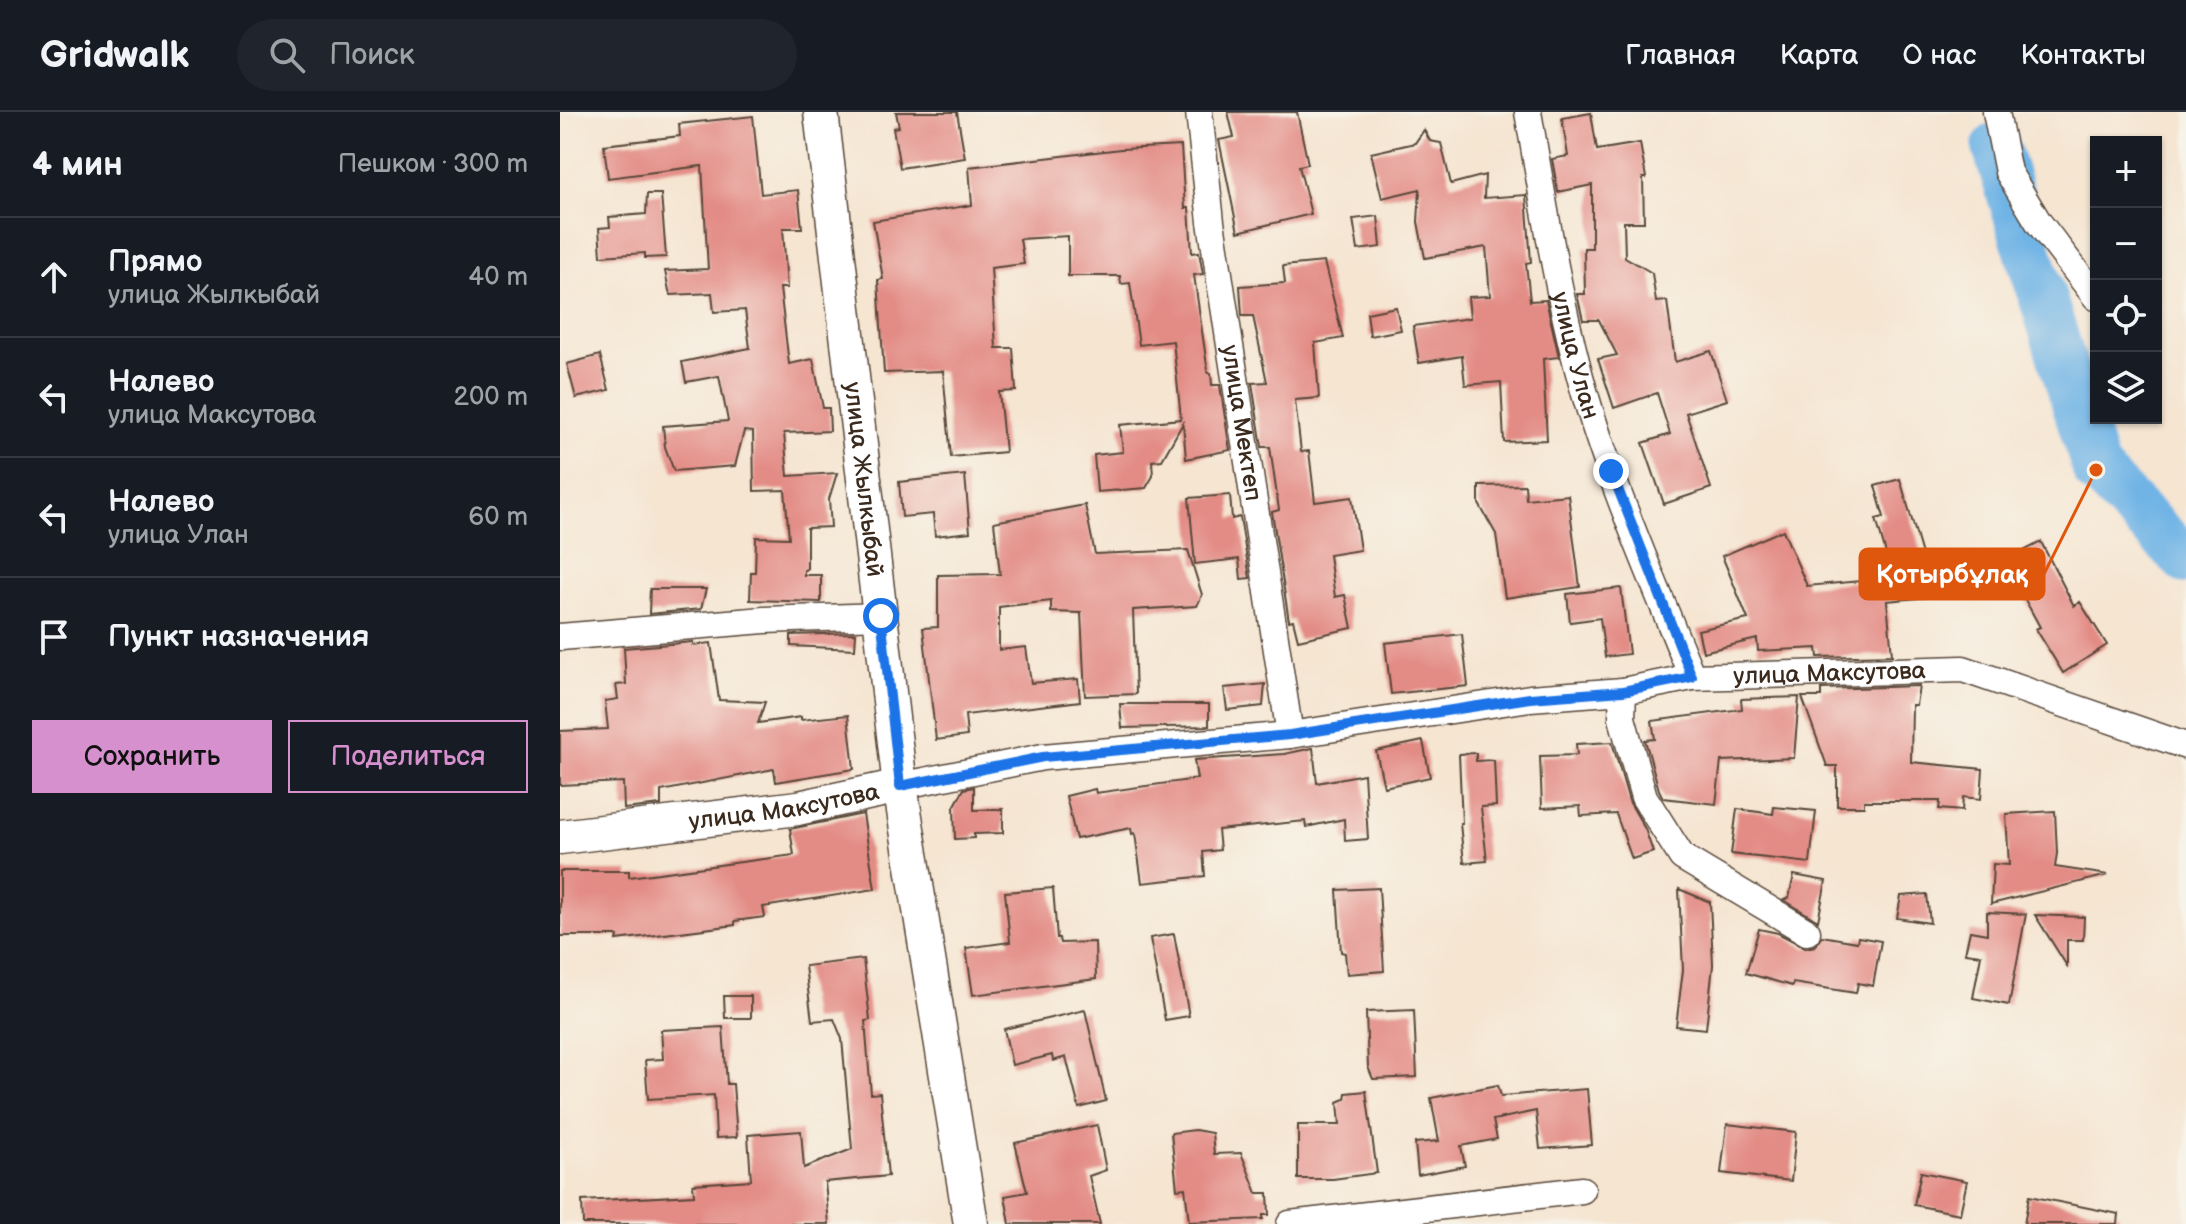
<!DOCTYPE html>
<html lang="ru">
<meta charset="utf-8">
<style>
body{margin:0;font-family:"Balsamiq Sans",sans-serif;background:#20242c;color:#f1f3f6}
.controls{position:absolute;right:24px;top:24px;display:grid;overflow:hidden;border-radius:0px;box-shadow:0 2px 6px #0004}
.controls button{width:72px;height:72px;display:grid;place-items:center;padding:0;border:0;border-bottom:2px solid #363941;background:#171b24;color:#f1f3f6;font:40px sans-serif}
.stop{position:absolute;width:24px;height:24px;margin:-18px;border:6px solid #1a73e8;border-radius:50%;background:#fff}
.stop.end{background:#1a73e8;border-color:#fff;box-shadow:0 2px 8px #0008}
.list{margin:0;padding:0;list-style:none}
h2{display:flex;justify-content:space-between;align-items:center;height:104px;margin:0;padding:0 32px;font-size:34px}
h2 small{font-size:26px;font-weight:400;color:#9ea1a6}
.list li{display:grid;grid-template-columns:52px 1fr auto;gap:24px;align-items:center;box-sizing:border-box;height:120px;padding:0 32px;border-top:2px solid #363941}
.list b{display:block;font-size:30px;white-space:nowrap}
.list p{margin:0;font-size:26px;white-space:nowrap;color:#9ea1a6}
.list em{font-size:26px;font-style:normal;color:#9ea1a6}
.actions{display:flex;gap:16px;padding:24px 32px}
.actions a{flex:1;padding:18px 0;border:2px solid #d690ce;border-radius:0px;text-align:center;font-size:28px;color:#d690ce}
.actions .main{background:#d690ce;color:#111}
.icon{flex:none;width:44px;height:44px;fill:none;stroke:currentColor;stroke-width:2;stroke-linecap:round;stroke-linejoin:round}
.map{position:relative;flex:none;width:1626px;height:1112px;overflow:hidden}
header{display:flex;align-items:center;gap:48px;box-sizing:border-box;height:112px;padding:0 40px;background:#171b24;border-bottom:2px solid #363941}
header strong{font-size:38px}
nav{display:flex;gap:44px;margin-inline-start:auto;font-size:28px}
.search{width:560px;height:72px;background:#20242c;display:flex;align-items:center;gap:20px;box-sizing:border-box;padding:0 28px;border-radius:44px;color:#9ea1a6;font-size:30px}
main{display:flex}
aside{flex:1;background:#171b24}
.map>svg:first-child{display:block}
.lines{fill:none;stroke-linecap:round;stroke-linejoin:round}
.river{stroke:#70b4e6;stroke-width:48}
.building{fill:#e38b85}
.minor-casing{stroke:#574639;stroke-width:29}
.tertiary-casing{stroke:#574639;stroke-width:37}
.minor{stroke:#fff;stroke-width:26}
.tertiary{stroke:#fff;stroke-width:34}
.route{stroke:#1a73e8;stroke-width:10}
.labels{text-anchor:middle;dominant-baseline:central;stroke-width:7;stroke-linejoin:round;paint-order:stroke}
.street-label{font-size:24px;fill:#3b2a1e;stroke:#f7f3e8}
.leader{fill:none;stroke:#df570d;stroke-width:3}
.callout-dot{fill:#df570d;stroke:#f7f3e8;stroke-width:3}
.callout{fill:#df570d;stroke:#df570d;stroke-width:3}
.callout-label{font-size:26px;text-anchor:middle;font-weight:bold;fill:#fff}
</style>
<header>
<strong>Gridwalk</strong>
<div class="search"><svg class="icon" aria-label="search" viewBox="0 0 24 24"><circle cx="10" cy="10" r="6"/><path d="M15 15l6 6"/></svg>Поиск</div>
<nav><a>Главная</a><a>Карта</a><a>О нас</a><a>Контакты</a></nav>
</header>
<main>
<aside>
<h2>4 мин<small>Пешком · 300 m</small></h2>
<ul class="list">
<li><svg class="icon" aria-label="ahead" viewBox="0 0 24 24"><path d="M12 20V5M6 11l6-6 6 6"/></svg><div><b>Прямо</b><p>улица Жылкыбай</p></div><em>40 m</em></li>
<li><svg class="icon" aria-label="left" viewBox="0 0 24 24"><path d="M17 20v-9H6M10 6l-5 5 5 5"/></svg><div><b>Налево</b><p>улица Максутова</p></div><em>200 m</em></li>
<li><svg class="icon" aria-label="left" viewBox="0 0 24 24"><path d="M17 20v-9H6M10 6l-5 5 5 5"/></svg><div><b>Налево</b><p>улица Улан</p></div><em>60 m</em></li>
<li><svg class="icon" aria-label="arrive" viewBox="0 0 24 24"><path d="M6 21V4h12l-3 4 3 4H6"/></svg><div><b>Пункт назначения</b></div></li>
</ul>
<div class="actions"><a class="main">Сохранить</a><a>Поделиться</a></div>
</aside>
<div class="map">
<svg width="1626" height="1112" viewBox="0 0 1626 1112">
<rect width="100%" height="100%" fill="#f7f3e8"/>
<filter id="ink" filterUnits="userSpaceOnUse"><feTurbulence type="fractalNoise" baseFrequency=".0125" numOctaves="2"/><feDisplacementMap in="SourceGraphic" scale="16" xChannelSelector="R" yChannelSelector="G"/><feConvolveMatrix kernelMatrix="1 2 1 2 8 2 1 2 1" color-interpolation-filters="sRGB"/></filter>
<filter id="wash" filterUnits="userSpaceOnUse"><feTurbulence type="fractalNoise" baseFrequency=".006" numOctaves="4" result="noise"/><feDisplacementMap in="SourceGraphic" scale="32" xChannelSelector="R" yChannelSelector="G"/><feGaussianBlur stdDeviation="1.8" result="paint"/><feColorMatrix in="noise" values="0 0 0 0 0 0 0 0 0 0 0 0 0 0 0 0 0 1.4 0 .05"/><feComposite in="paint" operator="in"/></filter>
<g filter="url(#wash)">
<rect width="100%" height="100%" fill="#f5e5d1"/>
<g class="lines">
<!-- river -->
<path class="river" d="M 1436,35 L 1536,358 L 1626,448"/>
</g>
<g id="blocks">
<!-- building -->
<path class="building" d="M 336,0 L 397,0 L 405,46 L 340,56 L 333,16 L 339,15 Z
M 668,0 L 737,0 L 748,52 L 739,54 L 751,102 L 678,120 L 659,28 L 674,25 Z
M 1031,1 L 1037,38 L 1080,31 L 1086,66 L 1083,66 L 1084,110 L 1064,110 L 1065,145 L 1092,161 L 1096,190 L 1107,189 L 1115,250 L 1151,239 L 1167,288 L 1126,301 L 1151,376 L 1104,392 L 1083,331 L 1110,322 L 1097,281 L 1054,296 L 1038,247 L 1057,243 L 1039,208 L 1023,208 L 1017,182 L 1025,182 L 1024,136 L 1032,136 L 1032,73 L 998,80 L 992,47 L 1008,44 L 1002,6 Z
M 193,4 L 201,82 L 238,78 L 242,116 L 223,116 L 227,176 L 220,176 L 229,252 L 253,247 L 263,296 L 269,296 L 270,319 L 224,321 L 228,364 L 277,361 L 269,387 L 271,415 L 247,416 L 247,457 L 244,458 L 244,463 L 261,463 L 261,490 L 190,488 L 191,460 L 195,460 L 196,425 L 229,426 L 225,378 L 194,379 L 193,320 L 184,319 L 175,354 L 114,359 L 105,335 L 103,314 L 168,309 L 159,264 L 126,270 L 122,250 L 190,236 L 185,198 L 154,200 L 152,181 L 111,183 L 109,179 L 105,159 L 148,157 L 142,54 L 48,66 L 44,33 L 120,24 L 119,12 Z
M 864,18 L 870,29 L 881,31 L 891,72 L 925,63 L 924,86 L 966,83 L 971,150 L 966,151 L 970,189 L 986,188 L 999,245 L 983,247 L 987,328 L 944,330 L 941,270 L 905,273 L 902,244 L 859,251 L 853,214 L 910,206 L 908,185 L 930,184 L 926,135 L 865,146 L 858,110 L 860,77 L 822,86 L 811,41 L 855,31 Z
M 621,34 L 625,96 L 629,96 L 632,141 L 639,140 L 643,162 L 634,163 L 648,261 L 651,261 L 652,273 L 660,273 L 670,338 L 626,347 L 623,311 L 602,348 L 592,349 L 593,364 L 586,376 L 537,380 L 534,343 L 563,340 L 560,313 L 621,307 L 613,229 L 579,233 L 570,171 L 561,172 L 560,164 L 508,164 L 508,124 L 460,127 L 464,152 L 431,156 L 436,236 L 453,236 L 456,279 L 439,280 L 445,340 L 391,345 L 383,259 L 324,261 L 318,168 L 323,167 L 313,109 L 412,93 L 409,55 L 561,37 Z
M 87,82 L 101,82 L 106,145 L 85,146 L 85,141 L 41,144 L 39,116 L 50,115 L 49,105 L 86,102 Z
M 818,104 L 821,135 L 798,138 L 793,107 Z
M 764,150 L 783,226 L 755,231 L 759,286 L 735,288 L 741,340 L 749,339 L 755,390 L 792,385 L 800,438 L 769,443 L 775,485 L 785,483 L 792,516 L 738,528 L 733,508 L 729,509 L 712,400 L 719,398 L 710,335 L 702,335 L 692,271 L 707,270 L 693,204 L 682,204 L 680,174 L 725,171 L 723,154 Z
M 836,195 L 841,218 L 810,224 L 807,201 Z
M 40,243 L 49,278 L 16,286 L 7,252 Z
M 405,363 L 410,420 L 375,424 L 373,402 L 342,405 L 339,370 Z
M 1340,367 L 1368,463 L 1375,462 L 1378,484 L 1327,489 L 1332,543 L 1258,545 L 1257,536 L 1198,539 L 1197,527 L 1143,540 L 1138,518 L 1188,507 L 1162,444 L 1223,418 L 1247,474 L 1333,466 L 1316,407 L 1324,405 L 1315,374 Z
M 965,373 L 966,387 L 1008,383 L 1020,475 L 945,486 L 936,422 L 919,392 L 919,374 Z
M 670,383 L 672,407 L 680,405 L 690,466 L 681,467 L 679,447 L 635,452 L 629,386 Z
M 525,393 L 535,442 L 628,438 L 642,483 L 637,494 L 573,498 L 576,582 L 525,584 L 521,501 L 491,500 L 491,489 L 439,495 L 439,538 L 466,535 L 471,571 L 518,567 L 520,589 L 405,603 L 407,624 L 376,628 L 363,516 L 378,515 L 378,463 L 440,462 L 434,410 Z
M 1481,430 L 1514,494 L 1520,490 L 1547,533 L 1503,561 L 1476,517 L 1480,515 L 1444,449 Z
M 1061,476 L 1069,542 L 1045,545 L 1040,506 L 1010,510 L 1007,482 Z
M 90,477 L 146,477 L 141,497 L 89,502 Z
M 296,521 L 295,537 L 231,534 L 231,523 Z
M 902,522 L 908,574 L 831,582 L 825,531 Z
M 133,530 L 133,533 L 151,531 L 159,588 L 205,590 L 198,611 L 241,605 L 241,608 L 288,603 L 294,657 L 216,670 L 214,657 L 101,679 L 101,693 L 64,697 L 63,670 L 0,673 L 0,619 L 48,617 L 45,589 L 58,587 L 56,573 L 66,572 L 64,536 Z
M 705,572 L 703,594 L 667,598 L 664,576 Z
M 1359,574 L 1356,593 L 1352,593 L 1351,650 L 1423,657 L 1421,687 L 1403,685 L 1402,699 L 1379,697 L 1380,689 L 1304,689 L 1304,694 L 1277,694 L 1277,654 L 1267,654 L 1242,585 L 1261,585 L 1261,577 Z
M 1239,585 L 1234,646 L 1161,649 L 1156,692 L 1103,686 L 1099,678 L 1085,628 L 1095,627 L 1092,609 L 1182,597 L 1181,587 Z
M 560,592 L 649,592 L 649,614 L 562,616 Z
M 863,629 L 870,665 L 824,675 L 816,639 Z
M 1052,630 L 1069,689 L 1085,717 L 1093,740 L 1072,747 L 1056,702 L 1021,704 L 1020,694 L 982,696 L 980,644 L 1017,643 L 1016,632 Z
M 753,636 L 757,671 L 804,662 L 808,727 L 785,729 L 784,707 L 746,715 L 745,709 L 658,718 L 660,738 L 643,740 L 645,764 L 582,771 L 575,721 L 572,722 L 571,716 L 516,727 L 506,684 L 535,677 L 536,681 L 637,667 L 634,648 L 724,642 Z
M 916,641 L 916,649 L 934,648 L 936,694 L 921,695 L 927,749 L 904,751 L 900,711 L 902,711 L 899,642 Z
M 414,675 L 414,698 L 443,697 L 443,721 L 414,722 L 414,726 L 395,727 L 394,695 L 404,677 Z
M 1214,695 L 1256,699 L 1250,751 L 1171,742 L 1177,697 L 1213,702 Z
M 1495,699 L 1497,741 L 1495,755 L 1548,763 L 1431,792 L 1433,752 L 1449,753 L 1446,702 Z
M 303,702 L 315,777 L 203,795 L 205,805 L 175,809 L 175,813 L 57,828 L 58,824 L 0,824 L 0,759 L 69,759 L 69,765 L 234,743 L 230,717 Z
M 1234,763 L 1266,769 L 1258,809 L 1224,788 L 1229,786 Z
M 493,776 L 497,826 L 499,826 L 500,831 L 535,830 L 536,867 L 413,883 L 406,836 L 450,830 L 445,780 Z
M 819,776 L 824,859 L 787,862 L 785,841 L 781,840 L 777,778 Z
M 1119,777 L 1150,790 L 1153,853 L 1146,917 L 1116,914 L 1123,858 Z
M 1367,782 L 1370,811 L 1337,806 L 1341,784 Z
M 1427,800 L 1466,802 L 1449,893 L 1413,886 L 1421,843 L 1405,841 L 1410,819 L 1427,822 Z
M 1475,803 L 1524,805 L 1523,828 L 1507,828 L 1507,854 Z
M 1199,817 L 1218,821 L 1246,836 L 1255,834 L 1262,824 L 1297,830 L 1298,825 L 1321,829 L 1313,874 L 1298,871 L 1296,881 L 1233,871 L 1232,874 L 1186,861 Z
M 614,822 L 629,904 L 605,908 L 590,826 Z
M 303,847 L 310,908 L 305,909 L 311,982 L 320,981 L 328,1064 L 265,1070 L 269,1112 L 23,1112 L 22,1089 L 134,1083 L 133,1072 L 191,1068 L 188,1023 L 241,1019 L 244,1056 L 292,1037 L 282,927 L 274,907 L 252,909 L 245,854 Z
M 164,884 L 191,884 L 191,906 L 165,906 Z
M 525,898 L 546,989 L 519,996 L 506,945 L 493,949 L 492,943 L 452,953 L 444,917 Z
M 854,898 L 857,965 L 813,967 L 808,955 L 806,900 Z
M 163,915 L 167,972 L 173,972 L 177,1025 L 156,1026 L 154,983 L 88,987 L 85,948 L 103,947 L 101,918 Z
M 938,973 L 941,984 L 1027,977 L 1032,1033 L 980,1037 L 976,999 L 933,1008 L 937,1027 L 901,1034 L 905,1054 L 858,1063 L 855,1031 L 879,1029 L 871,986 Z
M 806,979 L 817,1061 L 773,1067 L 738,1067 L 738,1013 L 780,1013 L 778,990 L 785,987 L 786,981 Z
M 1167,1012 L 1236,1020 L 1231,1069 L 1161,1061 Z
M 537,1013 L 546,1058 L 529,1064 L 540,1112 L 450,1112 L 445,1084 L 467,1080 L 455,1031 Z
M 635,1018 L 652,1021 L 654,1042 L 681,1041 L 697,1081 L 708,1081 L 709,1103 L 703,1103 L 703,1107 L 629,1110 L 625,1076 L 617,1077 L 611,1021 Z
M 1361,1060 L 1407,1069 L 1400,1102 L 1354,1093 Z
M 1469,1084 L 1559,1102 L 1558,1112 L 1464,1112 Z"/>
</g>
</g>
<g filter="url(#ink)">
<use href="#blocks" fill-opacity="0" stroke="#574639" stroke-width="2"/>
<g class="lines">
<!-- minor casing -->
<g class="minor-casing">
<g id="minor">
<path id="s1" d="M 639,0 L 651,110 L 730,623"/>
<path id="s2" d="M 968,0 C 983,86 996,173 1018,257 C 1046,363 1092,464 1132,565"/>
<path d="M 1436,0 L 1448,60 L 1479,111 L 1536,185"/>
<path d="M 0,525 L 204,508 L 321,504"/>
<path d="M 1063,579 L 1062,606 L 1084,685 L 1122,745 L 1247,820"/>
<path id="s3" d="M 340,674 L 483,645 L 730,623 L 970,586 L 1063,579 L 1132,565 L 1403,557 L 1626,634"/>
<path d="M 730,1112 L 1022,1078"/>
</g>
</g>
<!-- tertiary casing -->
<g class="tertiary-casing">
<g id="tertiary">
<path id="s4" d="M 261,0 L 340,674 L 411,1112"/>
<path id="s5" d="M 0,725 L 238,696 L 340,674"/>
</g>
</g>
<!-- minor -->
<use href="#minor" class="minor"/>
<!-- tertiary -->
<use href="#tertiary" class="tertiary"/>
</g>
</g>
<g class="lines" filter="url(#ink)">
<!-- route -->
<path class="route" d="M 321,504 L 340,674 L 483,645 L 730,623 L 970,586 L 1063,579 L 1132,565 L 1051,359"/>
</g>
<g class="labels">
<!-- street labels -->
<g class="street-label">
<text stroke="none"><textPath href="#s2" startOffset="248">улица Улан</textPath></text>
<text stroke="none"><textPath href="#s1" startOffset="314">улица Мектеп</textPath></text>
<text stroke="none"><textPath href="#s4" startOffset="370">улица Жылкыбай</textPath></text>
<text stroke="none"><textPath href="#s3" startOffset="938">улица Максутова</textPath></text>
<text stroke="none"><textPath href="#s5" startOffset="226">улица Максутова</textPath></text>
</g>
</g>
<!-- callouts -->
<path class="leader" d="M1536 358L1484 462"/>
<circle class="callout-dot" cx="1536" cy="358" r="8"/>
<rect class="callout" x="1300" y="437" width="184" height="50" rx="8"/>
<g class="callout-label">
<text x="1392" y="471">Қотырбұлақ</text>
</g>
</svg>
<div class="controls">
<button>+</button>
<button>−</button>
<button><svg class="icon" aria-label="locate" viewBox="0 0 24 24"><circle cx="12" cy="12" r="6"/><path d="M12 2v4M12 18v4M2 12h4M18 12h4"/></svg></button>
<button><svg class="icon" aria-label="layers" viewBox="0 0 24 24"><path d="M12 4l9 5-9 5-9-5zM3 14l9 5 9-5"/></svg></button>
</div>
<div class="stop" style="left:321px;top:504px"></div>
<div class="stop end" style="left:1051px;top:359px"></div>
</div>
</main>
